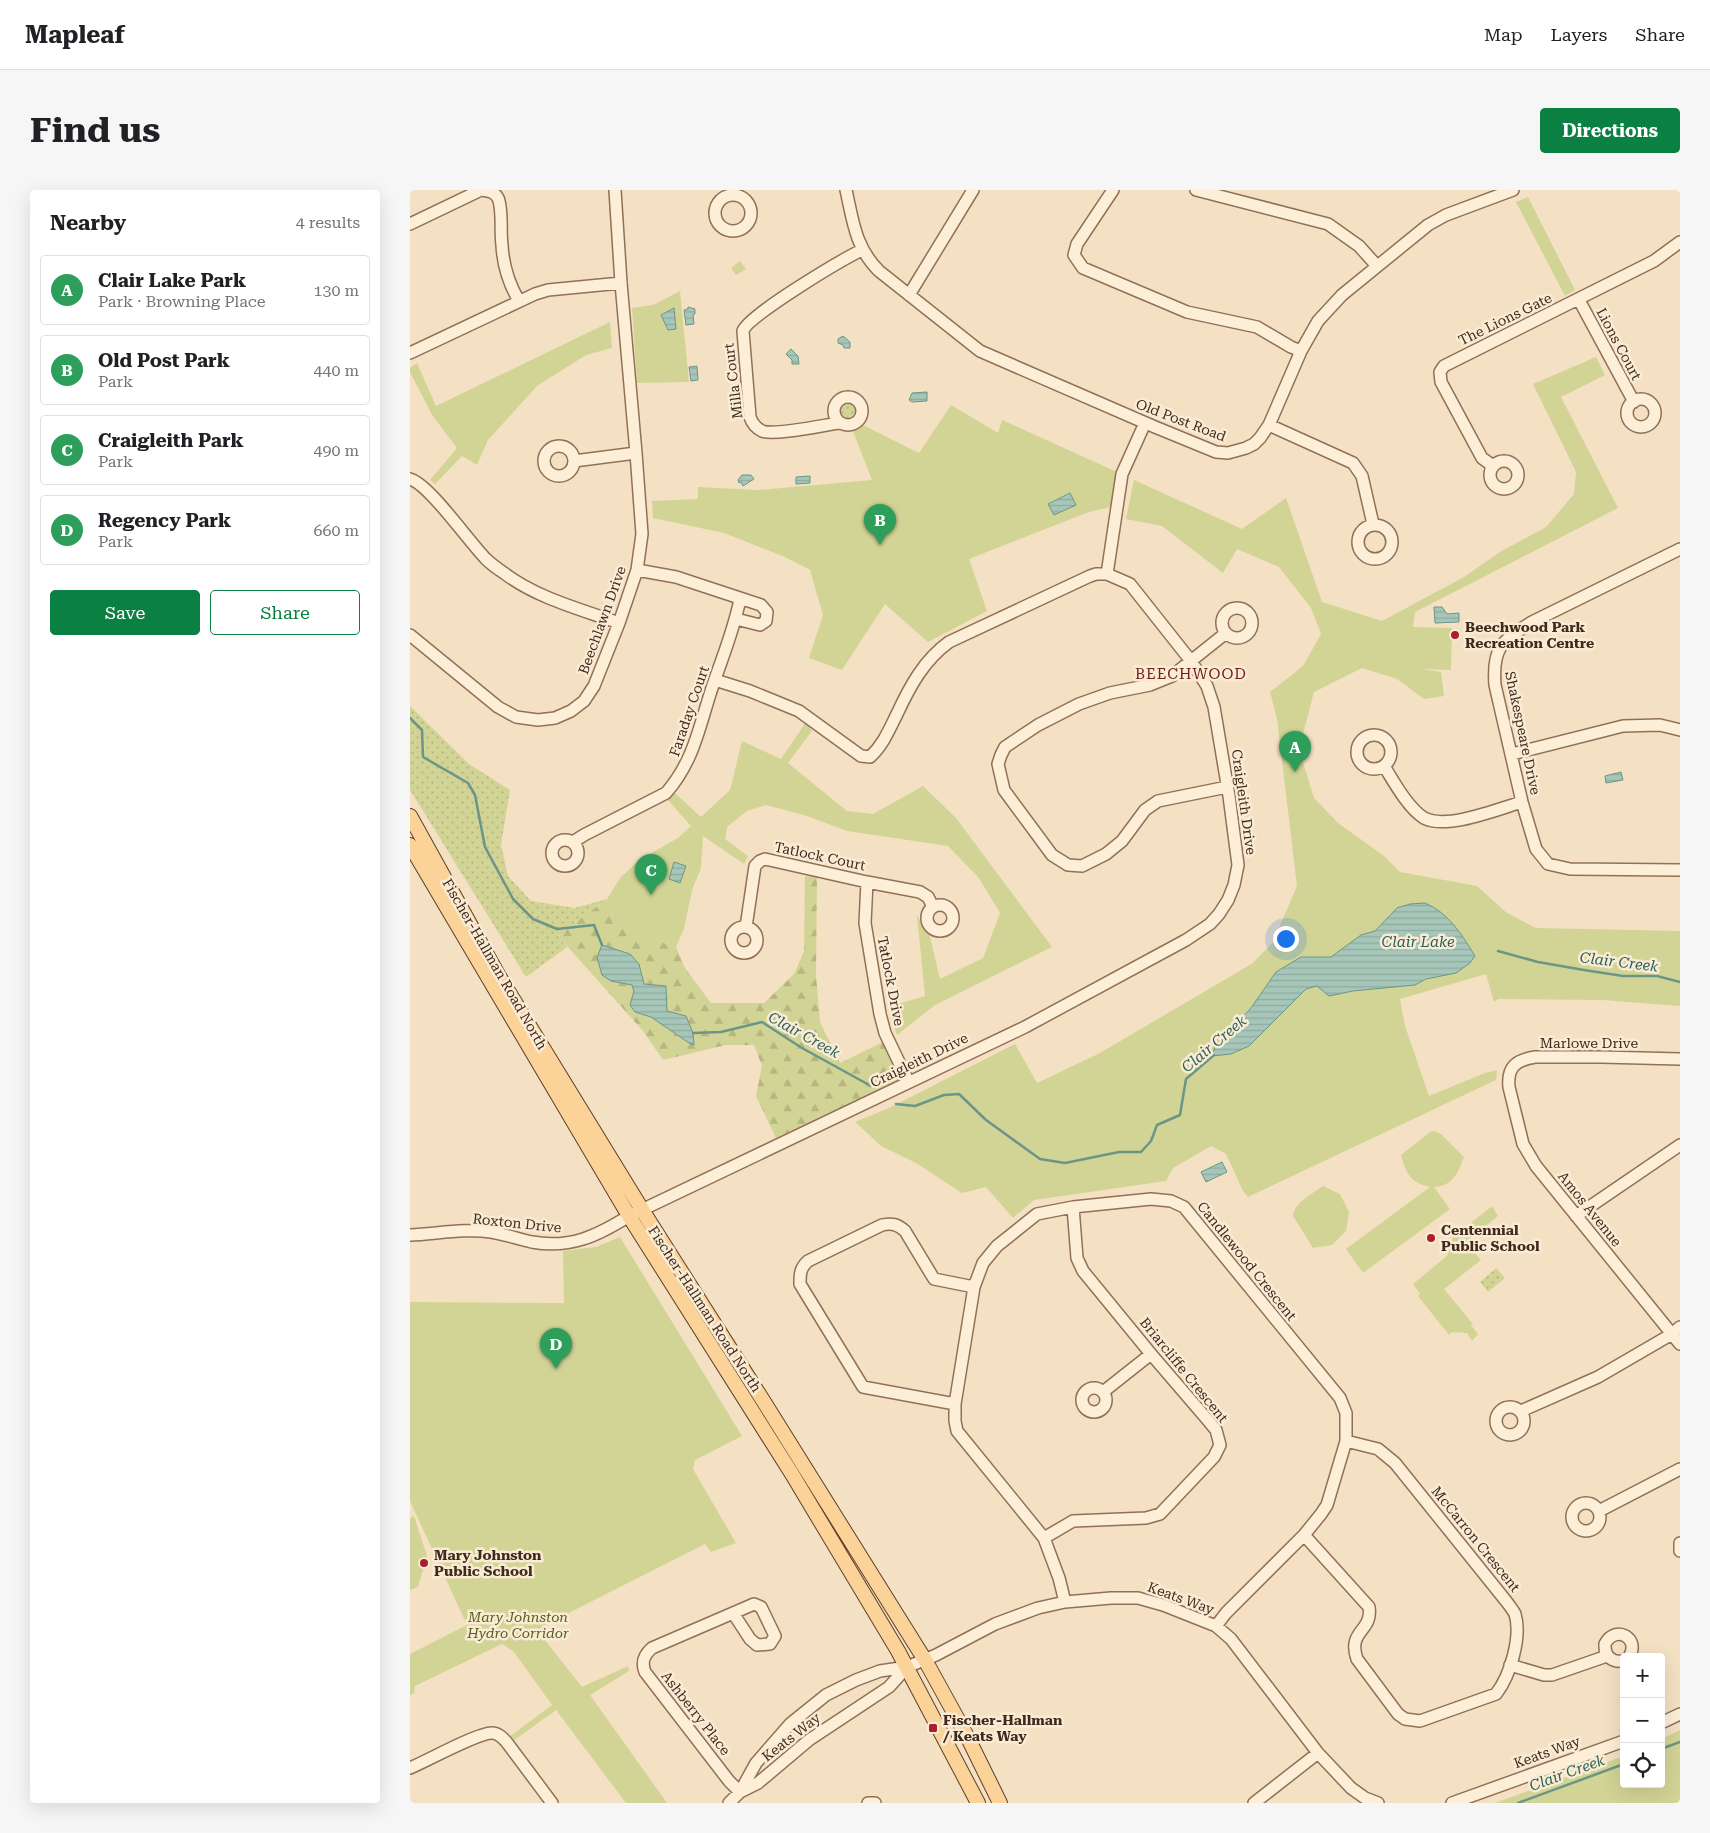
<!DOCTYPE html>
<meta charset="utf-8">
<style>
body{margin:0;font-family:"Roboto Serif",serif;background:#f6f6f6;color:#202124}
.controls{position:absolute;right:15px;bottom:15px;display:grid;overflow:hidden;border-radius:5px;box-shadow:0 5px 20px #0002}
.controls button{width:45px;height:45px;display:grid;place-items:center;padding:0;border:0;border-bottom:1px solid #e0e0e0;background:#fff;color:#202124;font:25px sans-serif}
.you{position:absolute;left:875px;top:748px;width:18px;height:18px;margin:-12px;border:4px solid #fff;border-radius:50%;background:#1a73e8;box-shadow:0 0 0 8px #1a73e833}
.badge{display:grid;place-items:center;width:32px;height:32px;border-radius:50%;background:#0b8043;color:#fff;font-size:16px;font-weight:700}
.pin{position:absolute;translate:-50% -41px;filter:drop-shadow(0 1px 2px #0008)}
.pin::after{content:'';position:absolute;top:26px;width:18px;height:15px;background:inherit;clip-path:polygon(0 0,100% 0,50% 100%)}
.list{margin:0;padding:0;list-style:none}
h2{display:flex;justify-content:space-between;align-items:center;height:65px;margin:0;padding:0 20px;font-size:21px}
h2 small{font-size:16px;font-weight:400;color:#757577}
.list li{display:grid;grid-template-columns:32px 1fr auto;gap:15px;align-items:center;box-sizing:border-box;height:70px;margin:0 10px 10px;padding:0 10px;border:1px solid #e0e0e0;border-radius:5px}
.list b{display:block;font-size:19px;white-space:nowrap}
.list p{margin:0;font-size:16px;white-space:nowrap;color:#757577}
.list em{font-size:16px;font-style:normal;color:#757577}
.actions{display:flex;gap:10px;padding:15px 20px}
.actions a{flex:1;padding:11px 0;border:1px solid #0b8043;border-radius:5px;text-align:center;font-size:18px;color:#0b8043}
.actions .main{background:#0b8043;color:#fff}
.icon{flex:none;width:28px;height:28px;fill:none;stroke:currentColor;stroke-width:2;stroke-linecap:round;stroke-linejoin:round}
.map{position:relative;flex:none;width:1270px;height:1613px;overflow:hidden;border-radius:5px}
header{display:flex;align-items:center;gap:30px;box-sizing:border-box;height:70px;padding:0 25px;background:#fff;border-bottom:1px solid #e0e0e0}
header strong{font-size:24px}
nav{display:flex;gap:28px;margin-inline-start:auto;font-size:18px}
.intro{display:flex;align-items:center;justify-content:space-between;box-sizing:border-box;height:120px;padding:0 30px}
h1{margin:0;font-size:35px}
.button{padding:12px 22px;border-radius:5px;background:#0b8043;color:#fff;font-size:18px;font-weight:700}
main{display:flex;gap:30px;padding:0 30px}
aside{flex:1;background:#fff;border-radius:5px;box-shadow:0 5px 20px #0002}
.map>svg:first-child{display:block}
.grass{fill:url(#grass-dots)}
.forest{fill:url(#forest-firs);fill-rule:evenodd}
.park{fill:#d2d495}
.water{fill:url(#water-rules);stroke:#6b9687}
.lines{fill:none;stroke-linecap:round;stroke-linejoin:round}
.stream{stroke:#6b9687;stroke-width:2.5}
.minor-casing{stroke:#917057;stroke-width:14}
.major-casing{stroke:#5e3f2c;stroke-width:16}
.minor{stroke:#fdeed8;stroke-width:11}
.major{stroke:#fbd297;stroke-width:14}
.poi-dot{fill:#a81f2d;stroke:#faebd4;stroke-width:2}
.labels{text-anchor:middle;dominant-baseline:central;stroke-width:5;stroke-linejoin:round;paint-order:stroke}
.street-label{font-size:14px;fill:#3f2a1d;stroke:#faebd4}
.poi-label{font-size:14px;font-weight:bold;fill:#3f2a1d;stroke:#faebd4;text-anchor:start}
.park-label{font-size:14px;font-style:italic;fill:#555e21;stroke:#faebd4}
.neighbourhood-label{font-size:15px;letter-spacing:1px;fill:#722117;stroke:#faebd4}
.water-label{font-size:15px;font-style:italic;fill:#2a6158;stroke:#faebd4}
</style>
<header>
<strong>Mapleaf</strong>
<nav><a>Map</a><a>Layers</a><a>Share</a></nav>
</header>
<div class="intro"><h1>Find us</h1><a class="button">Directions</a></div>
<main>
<aside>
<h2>Nearby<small>4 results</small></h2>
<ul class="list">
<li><span class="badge" style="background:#2e9e5b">A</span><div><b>Clair Lake Park</b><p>Park · Browning Place</p></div><em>130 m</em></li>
<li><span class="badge" style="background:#2e9e5b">B</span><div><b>Old Post Park</b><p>Park</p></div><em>440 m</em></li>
<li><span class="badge" style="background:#2e9e5b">C</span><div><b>Craigleith Park</b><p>Park</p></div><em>490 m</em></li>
<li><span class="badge" style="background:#2e9e5b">D</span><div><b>Regency Park</b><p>Park</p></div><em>660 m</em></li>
</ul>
<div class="actions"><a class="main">Save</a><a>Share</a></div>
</aside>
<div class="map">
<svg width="1270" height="1613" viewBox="0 0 1270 1613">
<defs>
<pattern id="grass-dots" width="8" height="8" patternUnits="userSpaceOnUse" patternTransform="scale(1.25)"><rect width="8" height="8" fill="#d2d495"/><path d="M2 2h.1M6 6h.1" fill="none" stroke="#b5b680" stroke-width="1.8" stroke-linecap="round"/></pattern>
<pattern id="forest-firs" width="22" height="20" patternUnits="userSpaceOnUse" patternTransform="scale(1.25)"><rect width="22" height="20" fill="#d2d495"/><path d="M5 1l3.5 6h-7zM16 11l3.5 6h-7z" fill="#b5b680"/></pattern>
<pattern id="water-rules" width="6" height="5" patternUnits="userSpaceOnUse" patternTransform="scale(1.25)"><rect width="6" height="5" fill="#a6c6ba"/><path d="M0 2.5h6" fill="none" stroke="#90aa9f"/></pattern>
</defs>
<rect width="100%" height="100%" fill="#f4e1c3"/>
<!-- grass -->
<path class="grass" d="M431 221a7 7 0 1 1 14 0a7 7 0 1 1-14 0Z
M 0,516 L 59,574 L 100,600 L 91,655 L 98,686 L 121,711 L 165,718 L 197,709 L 148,746 L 157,757 L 116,787 L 0,600 Z
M 1086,1078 L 1095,1088 L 1078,1102 L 1070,1092 Z"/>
<!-- forest -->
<path class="forest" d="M 395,686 L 407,687 L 406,785 L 410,832 L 430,873 L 473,852 L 490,889 L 366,948 L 346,906 L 352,876 L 344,855 L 316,855 L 253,870 L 233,841 L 148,746 L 197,709 L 205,734 L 266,757 L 275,778 L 301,813 L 354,813 L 384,784 L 394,761 ZM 229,774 L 233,794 L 284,854 L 279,853 L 241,827 L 225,822 L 220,815 L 224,801 L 222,795 Z"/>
<!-- park -->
<path class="park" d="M 1118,7 L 1165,100 L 1155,106 L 1106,12 Z
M 330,71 L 336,79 L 326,85 L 321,78 Z
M 270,101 L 279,192 L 227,193 L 222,118 L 243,115 Z
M 200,132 L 202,158 L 176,165 L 127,196 L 78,250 L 67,275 L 52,266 L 25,294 L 20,290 L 47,258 L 22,225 L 0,182 L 0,178 L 7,173 L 26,216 Z
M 1186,167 L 1195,185 L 1151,207 L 1208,318 L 1005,422 L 1003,437 L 1042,438 L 1041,480 L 1011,479 L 1031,482 L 1034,506 L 1014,509 L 987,489 L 952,478 L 904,502 L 889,559 L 904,608 L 928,633 L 974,666 L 990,682 L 1067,696 L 1097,723 L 1126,738 L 1270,741 L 1270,816 L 1192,810 L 1088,809 L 1084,812 L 1076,784 L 990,809 L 995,836 L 1019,906 L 1075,883 L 1087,880 L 1086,890 L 838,1007 L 833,1001 L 816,964 L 801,956 L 763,978 L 756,991 L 624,1010 L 603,1028 L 576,997 L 552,1003 L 506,973 L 471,956 L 445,932 L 479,918 L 605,854 L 627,893 L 690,863 L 843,773 L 863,752 L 887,696 L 867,529 L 860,502 L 893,476 L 911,444 L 901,418 L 869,377 L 827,359 L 813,383 L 752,336 L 716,329 L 724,290 L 832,339 L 876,308 L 912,412 L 972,431 L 1054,387 L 1090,362 L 1136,337 L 1164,304 L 1166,282 L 1123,194 Z
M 541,215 L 588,243 L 592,230 L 707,282 L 701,317 L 679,322 L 559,369 L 577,421 L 518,452 L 475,414 L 432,480 L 399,468 L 413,425 L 400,380 L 375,367 L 314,343 L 243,328 L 242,311 L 288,309 L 288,297 L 348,300 L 462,290 L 442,239 L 451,234 L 509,263 Z
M 396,532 L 402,541 L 378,573 L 437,621 L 463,624 L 513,596 L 546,628 L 642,757 L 525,815 L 487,845 L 478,817 L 515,806 L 507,725 L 520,747 L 530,789 L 573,768 L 590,723 L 569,688 L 538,656 L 437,641 L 397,626 L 356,615 L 337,621 L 317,637 L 315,649 L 338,666 L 334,674 L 293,646 L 291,678 L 282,700 L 274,739 L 266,757 L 205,734 L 197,709 L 210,688 L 229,670 L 268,648 L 281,636 L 257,609 L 265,603 L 291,627 L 320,600 L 332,551 L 371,569 Z
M 1024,941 L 1031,944 L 1054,967 C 1048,983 1043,996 1024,997 L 1040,1019 L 953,1083 L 936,1059 L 1020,997 C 1001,993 996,984 991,965 L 1020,942 Z
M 913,996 L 930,1004 L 939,1022 L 936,1041 L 922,1055 L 903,1058 L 883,1026 C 883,1014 903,1003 913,996 Z
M 1082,1016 L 1088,1026 L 1058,1050 L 1067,1061 L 1065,1063 L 1071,1070 L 1034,1099 L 1063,1134 L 1061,1135 L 1068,1144 L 1062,1151 L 1057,1143 L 1042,1142 L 1039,1145 L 1012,1111 L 1008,1106 L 1010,1104 L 1003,1094 L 1038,1065 L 1035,1060 L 1042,1050 L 1042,1048 Z
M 210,1047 L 332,1246 L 285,1270 L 283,1279 L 326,1353 L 301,1362 L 295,1354 L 133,1436 L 135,1450 L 172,1497 L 218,1476 L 219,1481 L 180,1505 L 257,1613 L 216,1613 L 146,1520 L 103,1551 L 99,1547 L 142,1515 L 104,1462 L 92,1454 L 5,1496 L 4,1503 L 0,1505 L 0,1464 L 57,1435 L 0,1311 L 0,1112 L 154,1113 L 153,1061 L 186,1057 Z
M 4,1326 L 17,1366 L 8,1397 L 0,1400 L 0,1328 Z
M 1270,1540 L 1270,1613 L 1085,1613 L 1214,1566 L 1214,1594 L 1251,1594 L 1251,1549 Z"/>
<!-- water -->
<path class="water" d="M 278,117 L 285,119 L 285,124 L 283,125 L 284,134 L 276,135 L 274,120 L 278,119 Z
M 264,118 L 266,139 L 258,140 L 251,125 Z
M 433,146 L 440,152 L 440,158 L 434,158 L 433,155 L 428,153 L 428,149 Z
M 381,159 L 388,166 L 389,174 L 382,174 L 382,170 L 376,164 Z
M 287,176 L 288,190 L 281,191 L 279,177 Z
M 517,202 L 517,211 L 502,212 L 499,210 L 502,203 Z
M 332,285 L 341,285 L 344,289 L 333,296 L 331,292 L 329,293 L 328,290 Z
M 400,286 L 400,293 L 386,294 L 386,287 Z
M 660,303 L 666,315 L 644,325 L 638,314 Z
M 1024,417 L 1032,417 L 1037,424 L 1049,423 L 1049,432 L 1025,433 Z
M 1211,582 L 1213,590 L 1196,593 L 1195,586 Z
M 264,672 L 276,676 L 270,693 L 259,689 Z
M 1015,713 C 1039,723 1052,745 1065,766 L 1060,773 L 1046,783 L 1016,789 L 1005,795 L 943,801 L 919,806 L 907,796 L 896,799 L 839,856 L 821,864 L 802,866 L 805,856 L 841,818 L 866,782 L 891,767 L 921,767 L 951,745 L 965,741 L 987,718 L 1000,714 Z
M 192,755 L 220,764 L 229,774 L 234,794 L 256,796 L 257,821 L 276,826 L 283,843 L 284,855 L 279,853 L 241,827 L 225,822 L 220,815 L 224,801 L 222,795 L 201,791 L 192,785 L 187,767 Z
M 812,972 L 817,982 L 796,992 L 791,982 Z"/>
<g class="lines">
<!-- stream -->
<path class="stream" d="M 0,528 L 12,540 L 13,567 L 58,593 L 65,605 L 75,657 L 103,709 L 123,729 L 147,739 L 184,735 L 192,755
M 1088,761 L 1128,772 L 1174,780 L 1213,786 L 1247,786 L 1270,792
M 283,843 L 311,842 L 352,832 L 392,858 L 461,896
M 486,914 L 505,916 L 534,905 L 549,904 L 576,930 L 630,969 L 655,973 L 709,962 L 731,962 L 741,951 L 747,935 L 770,925 L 776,889 L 804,865
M 1251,1559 L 1270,1552
M 1108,1613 L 1214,1574"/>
<!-- minor casing -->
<g class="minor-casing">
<path id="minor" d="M 436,0 C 443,31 445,57 469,81 L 570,161 L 745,237 L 806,262 L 818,263 L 836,258 L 844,254 L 850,248 L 859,235 L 891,161 L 908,131 L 932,105 L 1018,35 L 1036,25 L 1103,0
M 703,0 L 667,54 L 664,65 L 673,78 L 777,122 L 847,137 L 881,157 L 891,161
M 786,0 L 918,34 L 949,56 L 967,76
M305 23a18 18 0 1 1 36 0a18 18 0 1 1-36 0Z
M 0,34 L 71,0 C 78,1 84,1 88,8 C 93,19 90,42 92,55 C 93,75 99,94 109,111
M 499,105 L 563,0
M 1169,110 L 1224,212
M 0,163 L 125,104 L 138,100 L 211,93
M424 221a14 14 0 1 1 28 0a14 14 0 1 1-28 0Z
M1217 223a14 14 0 1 1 28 0a14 14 0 1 1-28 0Z
M 429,233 C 414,235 364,246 352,241 C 346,238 342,233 340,227 L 333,141 C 337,126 433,69 452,60
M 859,235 L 943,273 L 952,286 L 963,334
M134 271a15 15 0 1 1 30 0a15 15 0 1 1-30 0Z
M 164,271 L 226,263
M1080 285a14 14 0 1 1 28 0a14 14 0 1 1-28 0Z
M 1083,276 L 1072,268 L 1031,192 L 1030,182 L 1034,176 L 1244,71 L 1270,52
M 0,289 C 19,294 59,352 76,369 C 81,374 88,379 94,383 C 127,408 170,419 209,433
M948 352a17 17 0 1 1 34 0a17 17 0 1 1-34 0Z
M 1270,359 L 1122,432 C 1092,451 1082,457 1085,495 L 1112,612 L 1126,659 L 1138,674 L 1160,679 L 1270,680
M 227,380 L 266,387 L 351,415 L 357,422 L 356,431 L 350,435 L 326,429
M 697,384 L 712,284 L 735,233
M812 433a15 15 0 1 1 30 0a15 15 0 1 1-30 0Z
M 816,443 L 762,486 L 740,495 L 700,503 L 669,514 L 628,535 L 595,557 L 591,565 L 588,574 L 594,600 L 642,665 L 658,675 L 672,676 L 696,664 L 712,651 L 735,620 L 748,611 L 817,597
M 0,445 L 88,517 L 106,527 L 128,530 L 145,528 L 161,521 L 174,511 L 184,496 L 209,433 L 227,380 L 232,344 L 226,263 L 211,93 L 205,0
M947 562a17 17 0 1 1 34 0a17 17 0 1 1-34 0Z
M 1102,564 L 1213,536 L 1250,535 L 1270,540
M 974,576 C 984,592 998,618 1014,628 C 1037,640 1088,619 1112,612
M142 663a13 13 0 1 1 26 0a13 13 0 1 1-26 0Z
M 163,652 L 174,645 L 256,603 C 284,571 289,537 302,498 C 312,468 324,440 330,409
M 457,692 L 455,733 L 470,824 L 475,843 L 498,891
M517 728a13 13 0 1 1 26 0a13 13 0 1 1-26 0Z
M321 750a13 13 0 1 1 26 0a13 13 0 1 1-26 0Z
M 336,737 L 345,676 L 350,671 L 355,669 L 457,692 L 510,702 L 518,707 L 523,717
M 1270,869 L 1191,867 L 1125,867 C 1106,870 1097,877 1099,897 L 1113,954 L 1126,976 L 1270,1154
M 1166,1026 L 1270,955
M 0,1045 C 26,1044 55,1038 81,1042 C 94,1044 108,1049 122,1052 C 160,1059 187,1046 219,1026 L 615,837 L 776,750 L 800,734 L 809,724 L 818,710 L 824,695 L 828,675 L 819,606 L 804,517 L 797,496 L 781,471 L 720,394 L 697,384 L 686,384 L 680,386 L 539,452 C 514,470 500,496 487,524 C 479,540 473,555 460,567 L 451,566 L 389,521 L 340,501 L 305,490
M672 1210a12 12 0 1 1 24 0a12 12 0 1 1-24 0Z
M 693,1202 L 741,1164
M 545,1214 L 453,1197 L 390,1094 C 390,1084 390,1078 398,1071 L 472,1035 C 482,1033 487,1034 495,1041 L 524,1089 L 564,1097
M1086 1231a14 14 0 1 1 28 0a14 14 0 1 1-28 0Z
M 1111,1221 L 1188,1187 L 1262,1144 L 1270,1137
M1162 1327a14 14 0 1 1 28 0a14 14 0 1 1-28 0Z
M 1189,1321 L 1270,1279
M 894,1345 L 959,1417 C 963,1442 937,1440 947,1469 L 988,1524 L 995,1529 L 1010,1531 L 1086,1504 C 1100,1486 1112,1447 1105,1424 C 1103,1420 1099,1415 1096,1411 L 985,1273 L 968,1259 L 936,1251
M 634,1348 L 663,1331 L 736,1328 L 750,1324 L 804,1267 L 810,1255 L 806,1240 L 796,1228 L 741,1164 L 673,1081 L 667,1068 L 663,1017
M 1270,1353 L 1270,1361
M 655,1412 L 649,1388 L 634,1348 L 547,1241 L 545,1231 L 545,1214 L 564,1097 L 573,1073 L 587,1056 L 627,1024 L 663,1017 L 741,1009 L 761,1011 L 774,1017 L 930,1208 L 936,1223 L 936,1251 L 917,1315 L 911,1324 L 894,1345 L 816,1423 L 806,1436
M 323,1423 L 340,1449 L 347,1455 L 360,1454 L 365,1446 L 351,1417 L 344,1414 L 242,1458 C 234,1465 231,1472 235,1482 L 319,1591 L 330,1602
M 1214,1471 C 1202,1473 1194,1466 1195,1454 C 1205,1434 1231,1448 1219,1467
M 1100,1475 L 1134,1485 L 1142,1485 L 1197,1466
M 1251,1533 L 1270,1524
M 0,1578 C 17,1571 67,1543 82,1543 C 89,1543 94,1549 98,1554 L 142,1613
M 330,1602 L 348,1593 L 399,1550 L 479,1497 L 497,1477
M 319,1613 L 330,1602 L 346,1573 L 380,1534 L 416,1505 L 446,1490 L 470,1481 L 497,1477 L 526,1465 L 585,1434 L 628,1418 L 655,1412 L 701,1408 L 728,1408 L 753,1415 L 806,1436 L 821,1449 L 908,1563 L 941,1598 L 955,1608 L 968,1613
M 458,1613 L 465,1613
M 844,1613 L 908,1563
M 1042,1613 L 1214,1551"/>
</g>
<!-- major casing -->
<g class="major-casing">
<path id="major" d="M 0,626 L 87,783 L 239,1031 L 354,1212 L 515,1470 L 558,1548 L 590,1613
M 0,655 L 219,1026 L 382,1284 L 488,1461 L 568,1613"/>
</g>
<!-- minor -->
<use href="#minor" class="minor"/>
<!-- major -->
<use href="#major" class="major"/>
</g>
<!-- markers -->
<g class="poi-dot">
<circle cx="1045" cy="445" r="5"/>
<circle cx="1021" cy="1048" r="5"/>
<circle cx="14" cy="1373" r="5"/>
<rect x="518" y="1533" width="10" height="10" rx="2.5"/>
</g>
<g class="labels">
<!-- street labels -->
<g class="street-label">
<text transform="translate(1095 129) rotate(-26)">The Lions Gate</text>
<text transform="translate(1209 154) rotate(62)">Lions Court</text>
<text transform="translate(323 191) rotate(-97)">Milla Court</text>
<text transform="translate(771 230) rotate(21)">Old Post Road</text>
<text transform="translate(192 430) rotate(-70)">Beechlawn Drive</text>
<text transform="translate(279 521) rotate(-71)">Faraday Court</text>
<text transform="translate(1113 543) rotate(78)">Shakespeare Drive</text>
<text transform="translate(834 612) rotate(82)">Craigleith Drive</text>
<text transform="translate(410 666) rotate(12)">Tatlock Court</text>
<text transform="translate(85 774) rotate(60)">Fischer-Hallman Road North</text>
<text transform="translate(481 791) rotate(79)">Tatlock Drive</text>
<text x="1179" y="853">Marlowe Drive</text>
<text transform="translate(509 870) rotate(-26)">Craigleith Drive</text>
<text transform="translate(1180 1019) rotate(51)">Amos Avenue</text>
<text transform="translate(107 1033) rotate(6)">Roxton Drive</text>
<text transform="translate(837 1071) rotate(51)">Candlewood Crescent</text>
<text transform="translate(295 1119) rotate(57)">Fischer-Hallman Road North</text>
<text transform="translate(774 1180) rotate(51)">Briarcliffe Crescent</text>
<text transform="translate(1066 1349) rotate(51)">McCarron Crescent</text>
<text transform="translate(771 1408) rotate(20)">Keats Way</text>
<text transform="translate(286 1523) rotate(52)">Ashberry Place</text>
<text transform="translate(381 1547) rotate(-38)">Keats Way</text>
<text transform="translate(1137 1562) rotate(-20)">Keats Way</text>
</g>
<!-- poi labels -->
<g class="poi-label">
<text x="1055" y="437">Beechwood Park<tspan x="1055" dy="16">Recreation Centre</tspan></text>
<text x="1031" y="1040">Centennial<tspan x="1031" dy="16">Public School</tspan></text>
<text x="24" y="1365">Mary Johnston<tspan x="24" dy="16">Public School</tspan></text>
<text x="533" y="1530">Fischer-Hallman<tspan x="533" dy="16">/ Keats Way</tspan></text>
</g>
<!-- park labels -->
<g class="park-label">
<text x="108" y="1427">Mary Johnston<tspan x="108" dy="16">Hydro Corridor</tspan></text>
</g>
<!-- neighbourhood labels -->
<g class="neighbourhood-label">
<text x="781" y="484">BEECHWOOD</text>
</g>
<!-- water labels -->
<g class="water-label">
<text x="1008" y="752">Clair Lake</text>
<text transform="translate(1209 772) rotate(7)">Clair Creek</text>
<text transform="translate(394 845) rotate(29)">Clair Creek</text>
<text transform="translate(804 854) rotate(-40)">Clair Creek</text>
<text transform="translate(1157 1583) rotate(-20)">Clair Creek</text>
</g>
</g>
</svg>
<div class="controls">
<button>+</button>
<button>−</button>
<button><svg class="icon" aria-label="locate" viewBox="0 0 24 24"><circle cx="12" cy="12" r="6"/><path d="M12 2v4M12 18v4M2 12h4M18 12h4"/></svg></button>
</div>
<div class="you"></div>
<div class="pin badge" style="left:885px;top:582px;background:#2e9e5b">A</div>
<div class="pin badge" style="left:470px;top:355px;background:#2e9e5b">B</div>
<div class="pin badge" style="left:241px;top:705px;background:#2e9e5b">C</div>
<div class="pin badge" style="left:146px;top:1179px;background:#2e9e5b">D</div>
</div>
</main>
